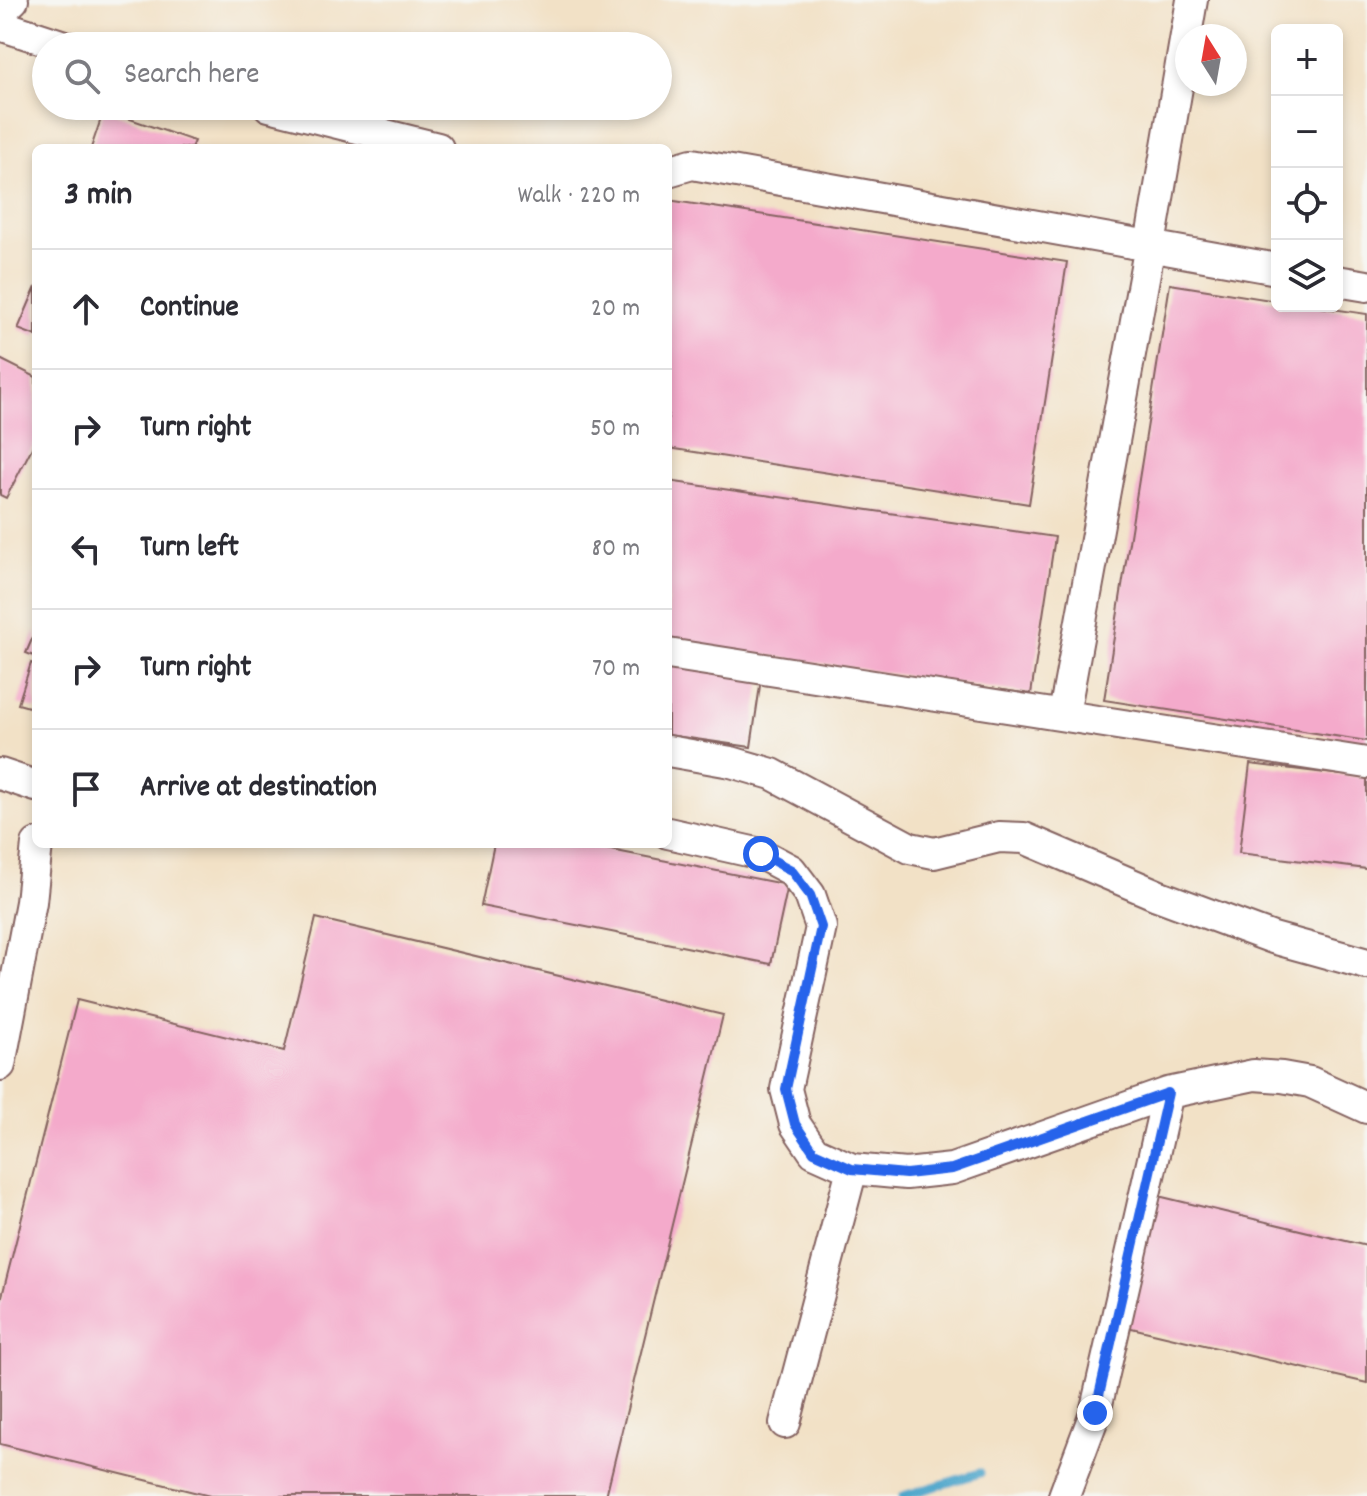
<!DOCTYPE html>
<meta charset="utf-8">
<style>
body{margin:0;font-family:Dekko,sans-serif;background:#f7f7f7;color:#2b2b33}
.controls{position:absolute;right:24px;top:24px;display:grid;overflow:hidden;border-radius:12px;box-shadow:0 4px 12px #0003}
.controls button{width:72px;height:72px;display:grid;place-items:center;padding:0;border:0;border-bottom:2px solid #e1e1e2;background:#fff;color:#2b2b33;font:40px sans-serif}
.compass{position:absolute;left:1175px;top:24px;width:72px;height:72px;border-radius:50%;background:#fff;box-shadow:0 4px 12px #0003;rotate:349deg}
.stop{position:absolute;width:24px;height:24px;margin:-18px;border:6px solid #2563eb;border-radius:50%;background:#fff}
.stop.end{background:#2563eb;border-color:#fff;box-shadow:0 2px 8px #0008}
.list{margin:0;padding:0;list-style:none}
h2{display:flex;justify-content:space-between;align-items:center;height:104px;margin:0;padding:0 32px;font-size:34px}
h2 small{font-size:26px;font-weight:400;color:#7c7c81}
.list li{display:grid;grid-template-columns:52px 1fr auto;gap:24px;align-items:center;box-sizing:border-box;height:120px;padding:0 32px;border-top:2px solid #e1e1e2}
.list b{display:block;font-size:30px;white-space:nowrap}
.list em{font-size:26px;font-style:normal;color:#7c7c81}
.icon{flex:none;width:44px;height:44px;fill:none;stroke:currentColor;stroke-width:2;stroke-linecap:round;stroke-linejoin:round}
.map{position:relative;flex:none;width:1367px;height:1496px;overflow:hidden}
.search{position:absolute;background:#fff;box-shadow:0 4px 12px #0003;left:32px;top:32px;width:640px;height:88px;display:flex;align-items:center;gap:20px;box-sizing:border-box;padding:0 28px;border-radius:44px;color:#7c7c81;font-size:30px}
.panel{position:absolute;background:#fff;box-shadow:0 4px 12px #0003;left:32px;top:144px;width:640px;height:704px;border-radius:12px}
.map>svg:first-child{display:block}
.lines{fill:none;stroke-linecap:round;stroke-linejoin:round}
.stream{stroke:#4ea6cb;stroke-width:9}
.building{fill:#f4aacb}
.minor-casing{stroke:#856361;stroke-width:34}
.minor{stroke:#fff;stroke-width:30}
.route{stroke:#2563eb;stroke-width:10}
</style>
<div class="map">
<svg width="1367" height="1496" viewBox="0 0 1367 1496">
<rect width="100%" height="100%" fill="#f6f6f2"/>
<filter id="ink" filterUnits="userSpaceOnUse"><feTurbulence type="fractalNoise" baseFrequency=".0125" numOctaves="2"/><feDisplacementMap in="SourceGraphic" scale="16" xChannelSelector="R" yChannelSelector="G"/><feConvolveMatrix kernelMatrix="1 2 1 2 8 2 1 2 1" color-interpolation-filters="sRGB"/></filter>
<filter id="wash" filterUnits="userSpaceOnUse"><feTurbulence type="fractalNoise" baseFrequency=".006" numOctaves="4" result="noise"/><feDisplacementMap in="SourceGraphic" scale="32" xChannelSelector="R" yChannelSelector="G"/><feGaussianBlur stdDeviation="1.8" result="paint"/><feColorMatrix in="noise" values="0 0 0 0 0 0 0 0 0 0 0 0 0 0 0 0 0 1.4 0 .05"/><feComposite in="paint" operator="in"/></filter>
<g filter="url(#wash)">
<rect width="100%" height="100%" fill="#f2e1c6"/>
<g class="lines">
<!-- stream -->
<path class="stream" d="M 903,1496 L 980,1473"/>
</g>
<g id="blocks">
<!-- building -->
<path class="building" d="M 104,110 L 194,141 L 191,148 L 91,148 Z
M 668,200 L 1067,262 L 1029,504 L 668,448 Z
M 1170,284 L 1277,301 L 1277,306 L 1312,306 L 1367,314 L 1367,741 L 1104,700 Z
M 36,287 L 36,336 L 18,329 Z
M 0,359 L 36,377 L 36,440 L 6,498 L 0,495 Z
M 668,481 L 1055,537 L 1031,694 L 668,641 Z
M 36,630 L 36,657 L 26,653 Z
M 668,658 L 762,672 L 751,747 L 668,735 Z
M 31,663 L 36,665 L 36,709 L 18,704 Z
M 1250,764 L 1367,778 L 1367,869 L 1239,853 Z
M 494,844 L 581,844 L 788,885 L 771,964 L 481,906 Z
M 316,918 L 723,1015 L 606,1496 L 210,1496 L 0,1444 L 0,1304 L 77,1000 L 284,1051 Z
M 1154,1195 L 1367,1246 L 1367,1383 L 1123,1326 Z"/>
</g>
</g>
<g filter="url(#ink)">
<use href="#blocks" fill-opacity="0" stroke="#856361" stroke-width="2"/>
<g class="lines">
<!-- minor casing -->
<g class="minor-casing">
<path id="minor" d="M 0,12 L 13,0
M 0,25 L 64,46
M 269,106 L 438,148
M 668,171 L 692,164 L 1277,269
M 1337,281 L 1367,286
M 668,654 L 1367,763
M 1064,714 L 1150,245 L 1192,0
M 668,751 L 731,762 L 772,774 L 910,848 L 934,853 L 999,837 L 1024,838 L 1157,895 L 1273,938 L 1367,964
M 0,774 L 36,786
M 668,833 L 761,854 L 791,870 L 810,895 L 821,927 L 786,1089 L 795,1124 L 814,1152 L 852,1169 L 906,1174 L 952,1169 L 1168,1093 L 1254,1075 L 1282,1077 L 1310,1082 L 1367,1108
M 0,1065 L 31,902 L 37,844
M 785,1423 L 852,1169
M 1064,1496 L 1095,1413 L 1168,1093"/>
</g>
<!-- minor -->
<use href="#minor" class="minor"/>
</g>
</g>
<g class="lines" filter="url(#ink)">
<!-- route -->
<path class="route" d="M 761,854 L 791,870 L 810,895 L 821,927 L 786,1089 L 795,1124 L 814,1152 L 852,1169 L 906,1174 L 952,1169 L 1168,1093 L 1095,1413"/>
</g>
</svg>
<div class="controls">
<button>+</button>
<button>−</button>
<button><svg class="icon" aria-label="locate" viewBox="0 0 24 24"><circle cx="12" cy="12" r="6"/><path d="M12 2v4M12 18v4M2 12h4M18 12h4"/></svg></button>
<button><svg class="icon" aria-label="layers" viewBox="0 0 24 24"><path d="M12 4l9 5-9 5-9-5zM3 14l9 5 9-5"/></svg></button>
</div>
<svg class="compass" viewBox="-18 -18 36 36"><path d="M0-13l5 13h-10z" fill="#e53935"/><path d="M0 13l5-13h-10z" fill="#7c7c81"/></svg>
<div class="stop" style="left:761px;top:854px"></div>
<div class="stop end" style="left:1095px;top:1413px"></div>
<div class="search"><svg class="icon" aria-label="search" viewBox="0 0 24 24"><circle cx="10" cy="10" r="6"/><path d="M15 15l6 6"/></svg>Search here</div>
<section class="panel">
<h2>3 min<small>Walk · 220 m</small></h2>
<ul class="list">
<li><svg class="icon" aria-label="ahead" viewBox="0 0 24 24"><path d="M12 20V5M6 11l6-6 6 6"/></svg><div><b>Continue</b></div><em>20 m</em></li>
<li><svg class="icon" aria-label="right" viewBox="0 0 24 24"><path d="M7 20v-9h11M14 6l5 5-5 5"/></svg><div><b>Turn right</b></div><em>50 m</em></li>
<li><svg class="icon" aria-label="left" viewBox="0 0 24 24"><path d="M17 20v-9H6M10 6l-5 5 5 5"/></svg><div><b>Turn left</b></div><em>80 m</em></li>
<li><svg class="icon" aria-label="right" viewBox="0 0 24 24"><path d="M7 20v-9h11M14 6l5 5-5 5"/></svg><div><b>Turn right</b></div><em>70 m</em></li>
<li><svg class="icon" aria-label="arrive" viewBox="0 0 24 24"><path d="M6 21V4h12l-3 4 3 4H6"/></svg><div><b>Arrive at destination</b></div></li>
</ul>
</section>
</div>
